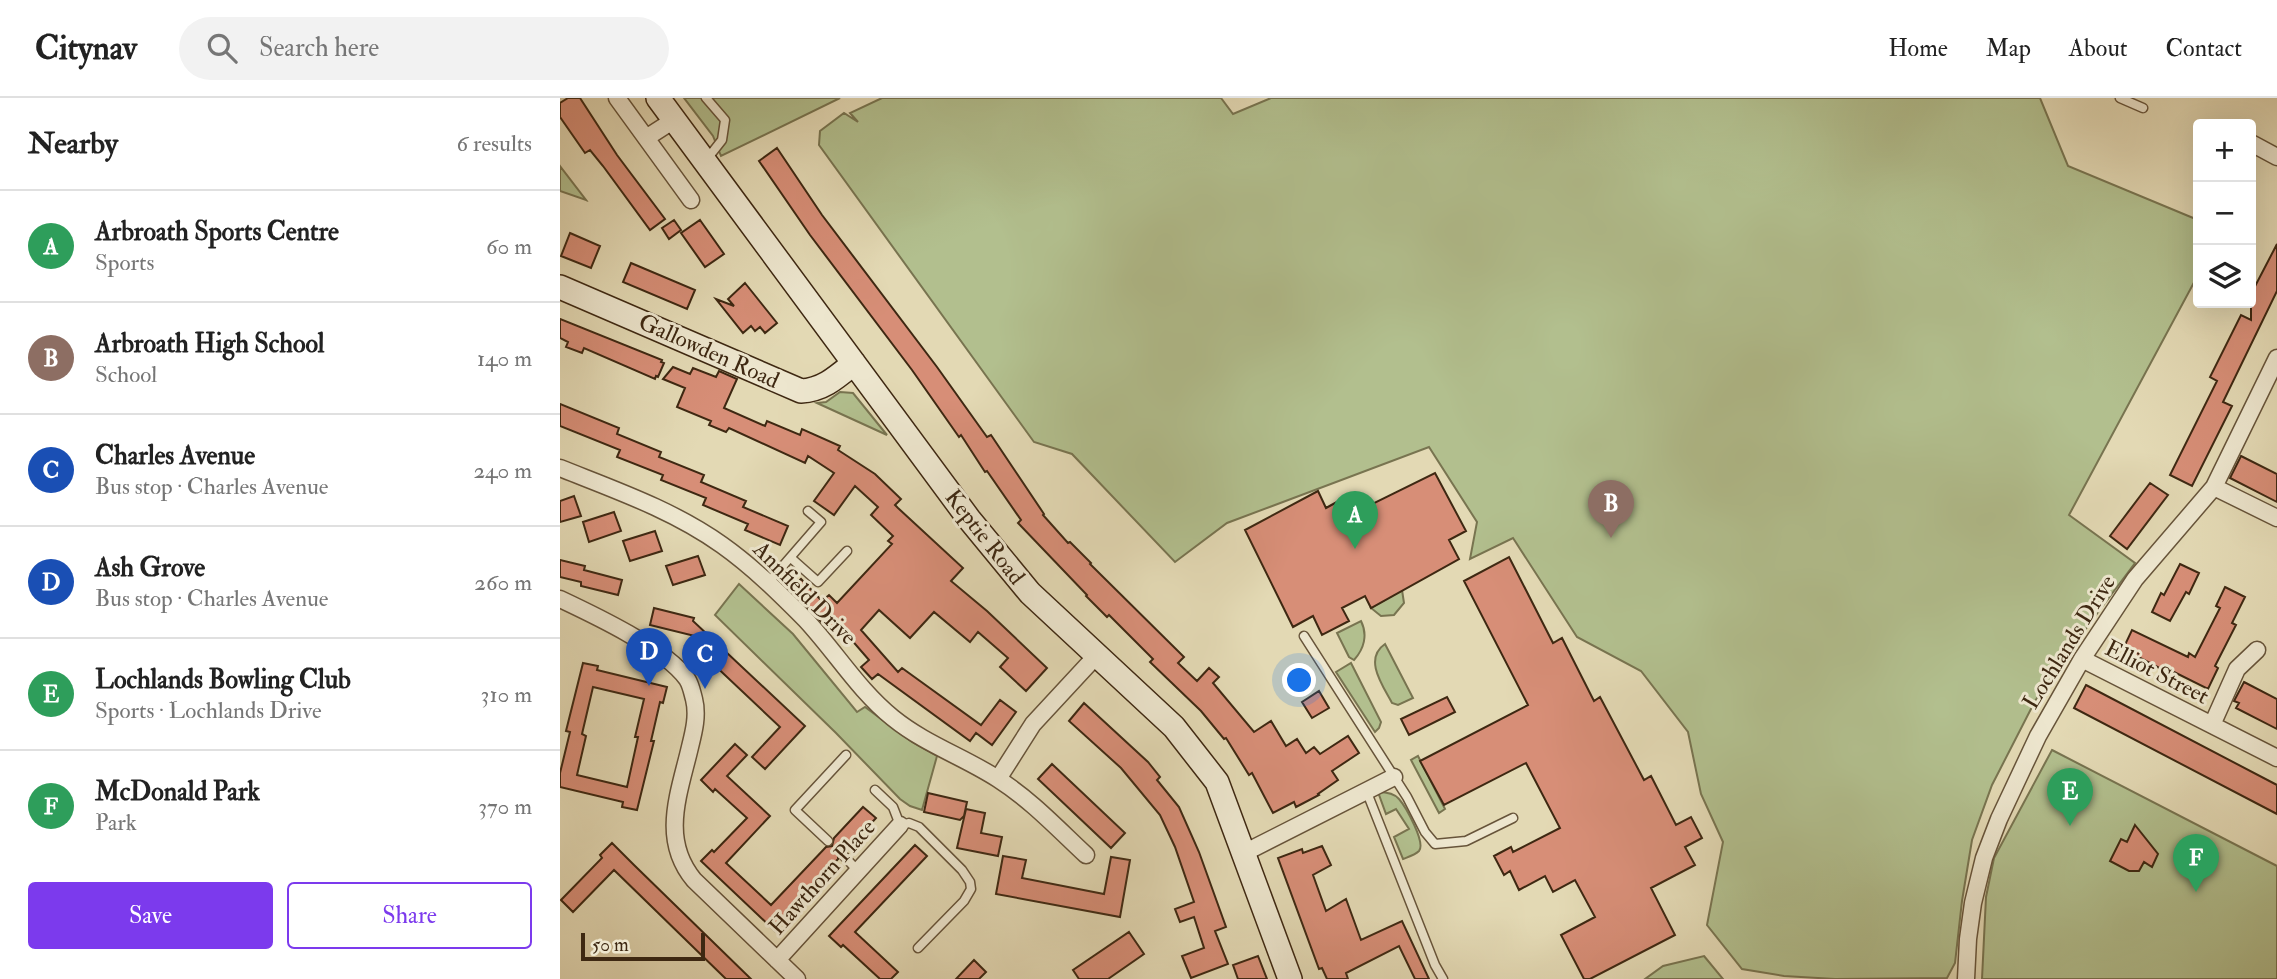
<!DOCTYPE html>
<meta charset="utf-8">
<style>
body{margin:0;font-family:"IM FELL Double Pica",serif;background:#f2f2f2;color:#222}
.controls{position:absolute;right:21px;top:21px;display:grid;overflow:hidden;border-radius:7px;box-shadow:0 7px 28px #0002}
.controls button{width:63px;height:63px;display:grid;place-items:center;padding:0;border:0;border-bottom:2px solid #e0e0e0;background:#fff;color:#222;font:35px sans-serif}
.scale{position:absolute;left:21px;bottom:18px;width:124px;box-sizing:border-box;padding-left:7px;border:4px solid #3e2812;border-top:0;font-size:19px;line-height:24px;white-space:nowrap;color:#3e2812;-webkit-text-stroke:5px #ede6ce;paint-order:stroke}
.you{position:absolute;left:740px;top:583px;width:24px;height:24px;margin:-18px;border:5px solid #fff;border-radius:50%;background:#1a73e8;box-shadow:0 0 0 10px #1a73e833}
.badge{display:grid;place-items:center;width:46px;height:46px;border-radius:50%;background:#7c3aed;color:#fff;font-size:23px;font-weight:700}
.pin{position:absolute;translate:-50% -58px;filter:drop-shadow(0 2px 4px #0008)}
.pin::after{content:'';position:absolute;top:37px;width:24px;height:21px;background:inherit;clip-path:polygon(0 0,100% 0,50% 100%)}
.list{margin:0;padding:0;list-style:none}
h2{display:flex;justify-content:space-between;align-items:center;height:91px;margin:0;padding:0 28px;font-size:30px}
h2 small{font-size:23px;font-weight:400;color:#767676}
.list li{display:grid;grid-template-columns:46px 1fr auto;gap:21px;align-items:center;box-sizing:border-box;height:112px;padding:0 28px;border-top:2px solid #e0e0e0}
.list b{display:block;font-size:26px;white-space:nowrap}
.list p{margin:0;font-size:23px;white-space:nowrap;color:#767676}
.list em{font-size:23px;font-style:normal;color:#767676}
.actions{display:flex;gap:14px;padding:21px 28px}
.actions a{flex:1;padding:16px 0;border:2px solid #7c3aed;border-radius:7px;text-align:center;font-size:24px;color:#7c3aed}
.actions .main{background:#7c3aed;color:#fff}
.icon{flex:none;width:38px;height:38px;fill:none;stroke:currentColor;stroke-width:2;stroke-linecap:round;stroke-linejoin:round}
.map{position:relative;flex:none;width:1717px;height:881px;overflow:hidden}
header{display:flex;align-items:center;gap:42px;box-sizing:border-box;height:98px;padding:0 35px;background:#fff;border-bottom:2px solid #e0e0e0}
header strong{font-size:33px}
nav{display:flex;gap:38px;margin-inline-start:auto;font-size:24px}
.search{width:490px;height:63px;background:#f2f2f2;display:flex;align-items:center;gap:18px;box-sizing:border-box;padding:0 24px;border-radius:38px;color:#767676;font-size:26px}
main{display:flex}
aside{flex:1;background:#fff}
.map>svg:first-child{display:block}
.green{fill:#b2bf8e;stroke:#787450;stroke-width:2}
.building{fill:#d78e77;stroke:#3e2812;stroke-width:2;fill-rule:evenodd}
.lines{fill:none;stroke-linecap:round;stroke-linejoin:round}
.lane-casing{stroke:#67543a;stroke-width:11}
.street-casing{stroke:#67543a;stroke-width:19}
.secondary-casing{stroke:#3e2812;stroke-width:26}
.lane{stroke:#ede6ce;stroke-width:8}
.street{stroke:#ede6ce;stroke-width:16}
.secondary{stroke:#ede6ce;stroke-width:23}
.labels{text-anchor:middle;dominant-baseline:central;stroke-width:6;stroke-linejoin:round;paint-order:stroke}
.street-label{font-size:23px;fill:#3e2812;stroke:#ede6ce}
</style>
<header>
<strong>Citynav</strong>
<div class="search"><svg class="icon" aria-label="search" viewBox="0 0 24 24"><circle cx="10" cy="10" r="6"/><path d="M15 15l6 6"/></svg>Search here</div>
<nav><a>Home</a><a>Map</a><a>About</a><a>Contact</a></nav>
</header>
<main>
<aside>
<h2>Nearby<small>6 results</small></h2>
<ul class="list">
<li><span class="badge" style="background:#2e9e5b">A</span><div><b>Arbroath Sports Centre</b><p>Sports</p></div><em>60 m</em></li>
<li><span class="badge" style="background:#8d6e63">B</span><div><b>Arbroath High School</b><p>School</p></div><em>140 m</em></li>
<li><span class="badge" style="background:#1a4fb4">C</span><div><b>Charles Avenue</b><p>Bus stop · Charles Avenue</p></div><em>240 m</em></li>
<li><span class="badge" style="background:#1a4fb4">D</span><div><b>Ash Grove</b><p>Bus stop · Charles Avenue</p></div><em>260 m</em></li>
<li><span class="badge" style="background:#2e9e5b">E</span><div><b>Lochlands Bowling Club</b><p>Sports · Lochlands Drive</p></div><em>310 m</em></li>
<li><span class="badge" style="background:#2e9e5b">F</span><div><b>McDonald Park</b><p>Park</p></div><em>370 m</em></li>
</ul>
<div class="actions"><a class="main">Save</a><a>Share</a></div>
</aside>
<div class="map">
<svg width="1717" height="881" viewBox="0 0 1717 881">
<rect width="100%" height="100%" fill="#e3d9b4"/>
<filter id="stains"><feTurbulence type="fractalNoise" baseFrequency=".00286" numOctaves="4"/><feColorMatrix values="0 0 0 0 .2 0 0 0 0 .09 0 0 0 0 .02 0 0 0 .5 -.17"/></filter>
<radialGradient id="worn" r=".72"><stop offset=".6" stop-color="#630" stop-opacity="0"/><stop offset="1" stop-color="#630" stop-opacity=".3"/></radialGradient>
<!-- green -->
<path class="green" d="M 124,0 L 280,0 L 161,58 L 153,38 Z
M 322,0 L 661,0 L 673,16 L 711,0 L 1480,0 L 1508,68 L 1638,122 L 1638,177 L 1509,417 L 1575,465 L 1530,525 L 1475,603 L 1432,687 L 1412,742 L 1402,803 L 1395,865 L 1387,880 L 1275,881 L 1224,878 L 1182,871 L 1147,827 L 1163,744 L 1141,696 L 1128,634 L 1081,573 L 1017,539 L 953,440 L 910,461 L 917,424 L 869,349 L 667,425 L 615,464 L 512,356 L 474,344 L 259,47 L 260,33 L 284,15 L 298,24 L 290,15 Z
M 0,68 L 26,102 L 0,93 Z
M 280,294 L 293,295 L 327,337 L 257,305 L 266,304 Z
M 179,486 L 233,536 L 297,614 L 305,609 L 352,644 L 377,658 L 362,712 L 350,708 L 340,701 L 276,635 L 155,517 Z
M 842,492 L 844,505 L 834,517 L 821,518 L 811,510 Z
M 801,523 C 808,537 804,551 794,562 L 789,559 L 777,535 Z
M 825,546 L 853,600 L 838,607 L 832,605 C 823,588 803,561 825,546 Z
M 791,565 L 821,624 L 819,630 L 815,634 L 776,574 Z
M 1492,652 L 1717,768 L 1717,881 L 1422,881 L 1426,799 L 1434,760 Z
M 858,658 L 885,711 L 879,715 L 851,662 Z
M 818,694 C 826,694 834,695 839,701 C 846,709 866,745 859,753 C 855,757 848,759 843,761 L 834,739 L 849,731 L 836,711 L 826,716 Z
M 1144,858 L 1163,881 L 1085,881 L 1103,868 Z"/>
<!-- building -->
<path class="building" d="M 8,0 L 20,0 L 57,57 L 105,121 L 90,132 L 43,68 L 30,52 L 25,55 L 0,19 L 0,5 Z
M 217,50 L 262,117 L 377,269 L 427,339 L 431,337 L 484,416 L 483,417 L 508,445 L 510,444 L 531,465 L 530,466 L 624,559 L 618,565 L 637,583 L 649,570 L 659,579 L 653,585 L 694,634 L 711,623 L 726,648 L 737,641 L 746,655 L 754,649 L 760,656 L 788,638 L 799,655 L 772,673 L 778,682 L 758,696 L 759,697 L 736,709 L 734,704 L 713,715 L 692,675 L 689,677 L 666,640 L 664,641 L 641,613 L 590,564 L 593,561 L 549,517 L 547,519 L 526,498 L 527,497 L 458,425 L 461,422 L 427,373 L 425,374 L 401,337 L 399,339 L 352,272 L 250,137 L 199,63 Z
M 114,122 L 121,132 L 109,141 L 102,130 Z
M 140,122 L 164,156 L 145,169 L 121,135 Z
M 10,135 L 40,148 L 31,170 L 1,158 Z
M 1717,146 L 1717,193 L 1663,304 L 1672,308 L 1632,388 L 1610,377 L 1657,283 L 1650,279 L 1681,217 L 1691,222 L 1691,196 Z
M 71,165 L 135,192 L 127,211 L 63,184 Z
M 185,185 L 217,225 L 205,235 L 200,229 L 195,233 L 191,228 L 183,235 L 156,201 L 174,208 L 168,201 Z
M 0,221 L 102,262 L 101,264 L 104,265 L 98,279 L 96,278 L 95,281 L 24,250 L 22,255 L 6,249 L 8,244 L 0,240 Z
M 113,269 L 130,276 L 133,270 L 156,279 L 159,273 L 177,281 L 164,310 L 205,328 L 207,323 L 240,337 L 242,331 L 280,348 L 278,352 L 315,376 L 341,401 L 335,407 L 338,410 L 403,470 L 391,483 L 427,513 L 487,570 L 466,593 L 440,569 L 448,560 L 418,534 L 410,544 L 374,514 L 350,540 L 319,512 L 301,532 L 338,574 L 342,570 L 421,627 L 440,602 L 456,614 L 432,647 L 416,635 L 410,643 L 318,576 L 312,581 L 301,569 L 309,562 L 290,540 L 286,543 L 274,528 L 269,532 L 230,491 L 241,481 L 262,503 L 269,497 L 277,505 L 332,446 L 328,443 L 333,438 L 311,417 L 318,409 L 295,388 L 274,417 L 254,403 L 274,375 L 248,358 L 245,365 L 169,330 L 166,334 L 149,327 L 151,323 L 117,309 L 125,290 L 103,281 Z
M 0,306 L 59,330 L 57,336 L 101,354 L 99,359 L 144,377 L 141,384 L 186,403 L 183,409 L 228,428 L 220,447 L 185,432 L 188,426 L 143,407 L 146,400 L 101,382 L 103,377 L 57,359 L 60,352 L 0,328 Z
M 1681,358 L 1717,376 L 1717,404 L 1670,380 Z
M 875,375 L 906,433 L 889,442 L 899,461 L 811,510 L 805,498 L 782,510 L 789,523 L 762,537 L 753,518 L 733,529 L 685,432 L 758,393 L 766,410 L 786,399 L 794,415 Z
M 1590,385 L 1608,397 L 1567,451 L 1550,438 Z
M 14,398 L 21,418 L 0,424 L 0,403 Z
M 54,414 L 61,433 L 29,444 L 23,424 Z
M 95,433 L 102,453 L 70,463 L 63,443 Z
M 138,458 L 145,477 L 113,487 L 106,468 Z
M 949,459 L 993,545 L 1002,540 L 1034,603 L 1040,599 L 1084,682 L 1091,678 L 1116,727 L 1131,719 L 1142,740 L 1125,749 L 1135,767 L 1091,790 L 1115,837 L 1030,881 L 1024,881 L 1001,837 L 1035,819 L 1015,782 L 993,794 L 985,778 L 959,792 L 950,773 L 944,777 L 934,758 L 951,749 L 953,754 L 1000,730 L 966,665 L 884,707 L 860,663 L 968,607 L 904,483 Z
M 0,462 L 25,468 L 24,472 L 62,482 L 58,497 L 21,488 L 21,484 L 0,479 Z
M 1620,466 L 1639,475 L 1629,496 L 1626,494 L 1610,523 L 1592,514 L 1601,495 L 1604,497 Z
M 1665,489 L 1685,499 L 1672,525 L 1676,527 L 1655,568 L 1658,570 L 1648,591 L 1610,572 L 1609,575 L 1563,551 L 1572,532 L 1628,559 L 1629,555 L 1635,559 L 1660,510 L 1656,508 Z
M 94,510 L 134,520 L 133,523 L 245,628 L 205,671 L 192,659 L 220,629 L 132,546 L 139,539 L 90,527 Z
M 23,565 L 38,568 L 37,572 L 107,589 L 103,605 L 100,604 L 91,643 L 94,643 L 77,712 L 62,709 L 63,704 L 0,689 L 0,675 L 10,634 L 6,633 ZM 33,589 L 84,601 L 75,639 L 78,639 L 67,689 L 17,677 L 26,638 L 22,636 Z
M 1684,584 L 1717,601 L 1717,631 L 1676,610 L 1679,605 L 1674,603 Z
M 1526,587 L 1717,687 L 1717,716 L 1514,610 Z
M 759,593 L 769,610 L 752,620 L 742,604 Z
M 887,599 L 895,614 L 849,637 L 841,621 Z
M 524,605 L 588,664 L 600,679 L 597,682 L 619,709 L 639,754 L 666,829 L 655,833 L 668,866 L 631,880 L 622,858 L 644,850 L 634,819 L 620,824 L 615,811 L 634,804 L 615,749 L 600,717 L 561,670 L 509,623 Z
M 175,646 L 187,657 L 167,678 L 210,718 L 166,765 L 211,807 L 266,749 L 272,748 L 274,740 L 303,709 L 316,720 L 287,752 L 282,751 L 278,753 L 278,761 L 224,819 L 226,821 L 215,833 L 141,763 L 152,752 L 154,754 L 187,720 L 155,691 L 153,694 L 141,682 Z
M 492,666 L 565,735 L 551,750 L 478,681 Z
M 368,695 L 407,704 L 404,718 L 400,722 L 364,714 Z
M 406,711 L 425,715 L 421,735 L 442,739 L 438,758 L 397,750 Z
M 1575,727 L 1598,756 L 1592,769 L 1584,764 L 1579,773 L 1569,773 L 1550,763 L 1561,741 L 1567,744 Z
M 52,745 L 74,767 L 191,881 L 166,881 L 54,772 L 13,814 L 1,802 L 42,760 L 40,757 Z
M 355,747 L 367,758 L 295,834 L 338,874 L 331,881 L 320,881 L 283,847 L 281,849 L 269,838 Z
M 762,748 L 771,767 L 753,777 L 766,813 L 786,801 L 801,842 L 842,823 L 869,881 L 855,881 L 839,848 L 786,875 L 788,881 L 767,881 L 762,870 L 759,871 L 718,760 L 742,751 L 743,755 Z
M 443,758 L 466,762 L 462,780 L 544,796 L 551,759 L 570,762 L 560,819 L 436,796 Z
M 569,834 L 584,856 L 548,881 L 519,881 L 513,872 Z
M 698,858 L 707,881 L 678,881 L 673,867 Z
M 414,862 L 426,874 L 419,881 L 396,881 Z"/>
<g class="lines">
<!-- lane casing -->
<g class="lane-casing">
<path id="lane" d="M 146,0 L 165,22 L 162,42 L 147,61
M 1560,0 L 1583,10
M 231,460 L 258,484 L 287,453
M 208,485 L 261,424 L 248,413
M 744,538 L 847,699 L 865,734 L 875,746 L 906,743 L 953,720
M 315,692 L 333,709 L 340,727 L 349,725 L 359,729 L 402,772 L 410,784 L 411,791 L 404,803 L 358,850
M 806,692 L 875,867 L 883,881
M 268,743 L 235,712 L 286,657
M 283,757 L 298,773"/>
</g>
<!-- street casing -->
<g class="street-casing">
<path id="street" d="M 57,0 L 131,102
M 86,40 L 114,22
M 1691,45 L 1717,59
M 0,370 C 55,392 113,412 162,447 C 193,469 219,495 245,521 C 275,553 299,593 333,620 C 365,646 404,659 438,681 C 471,702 498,731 526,757
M 1654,389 L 1717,420
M 0,501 C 34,517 106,551 127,581 C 131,587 132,594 134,601 C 138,617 134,633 130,649 C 119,696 100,741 134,782 L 237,881
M 1522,561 L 1717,660
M 1652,627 L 1677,571 L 1697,552
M 438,681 L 473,626 L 536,558
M 684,755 L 834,679
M 217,862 L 340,727
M 1406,881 L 1408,841 L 1413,805 L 1424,760 L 1439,721 L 1478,638 L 1522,561 L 1575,481 L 1654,389 L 1717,260"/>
</g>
<!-- secondary casing -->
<g class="secondary-casing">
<path id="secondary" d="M 98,0 L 409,421 L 470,495 L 614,629 L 657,684 L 730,881
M 0,189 L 241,293 C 263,292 277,279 294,265"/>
</g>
<!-- lane -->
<use href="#lane" class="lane"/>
<!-- street -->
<use href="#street" class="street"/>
<!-- secondary -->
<use href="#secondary" class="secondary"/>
</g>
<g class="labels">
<!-- street labels -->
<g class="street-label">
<text transform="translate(149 253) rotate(24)">Gallowden Road</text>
<text transform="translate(425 439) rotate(52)">Keptie Road</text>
<text transform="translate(245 495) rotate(45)">Annfield Drive</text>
<text transform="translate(1509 544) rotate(-58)">Lochlands Drive</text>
<text transform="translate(1597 574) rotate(27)">Elliot Street</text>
<text transform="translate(262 779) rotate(-48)">Hawthorn Place</text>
</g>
</g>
<rect width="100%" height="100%" filter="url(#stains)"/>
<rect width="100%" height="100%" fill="url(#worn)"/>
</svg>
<div class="controls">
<button>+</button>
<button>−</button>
<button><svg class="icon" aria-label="layers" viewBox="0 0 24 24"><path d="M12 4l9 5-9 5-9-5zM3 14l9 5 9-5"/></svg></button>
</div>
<div class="scale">50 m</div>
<div class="you"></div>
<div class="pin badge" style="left:795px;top:451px;background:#2e9e5b">A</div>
<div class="pin badge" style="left:1051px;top:440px;background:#8d6e63">B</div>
<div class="pin badge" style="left:145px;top:591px;background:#1a4fb4">C</div>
<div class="pin badge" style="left:89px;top:588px;background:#1a4fb4">D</div>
<div class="pin badge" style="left:1510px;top:728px;background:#2e9e5b">E</div>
<div class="pin badge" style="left:1636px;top:794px;background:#2e9e5b">F</div>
</div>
</main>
